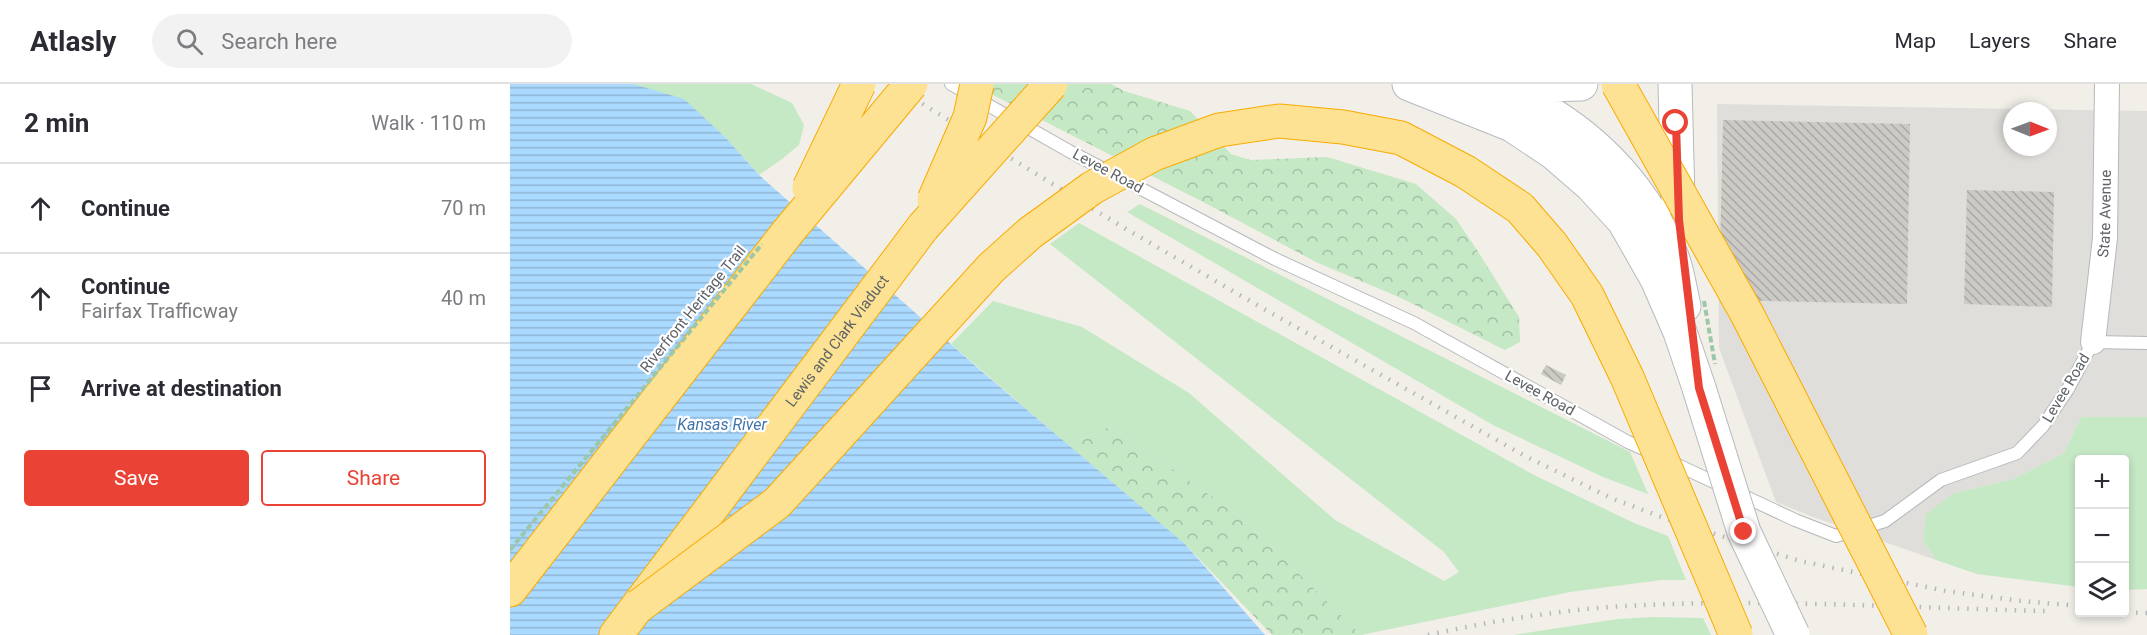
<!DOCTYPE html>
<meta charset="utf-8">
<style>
body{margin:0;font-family:Roboto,sans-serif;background:#f2f2f3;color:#2b2b33}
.controls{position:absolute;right:18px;bottom:18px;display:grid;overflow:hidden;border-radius:6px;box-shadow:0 3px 9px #0003}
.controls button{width:54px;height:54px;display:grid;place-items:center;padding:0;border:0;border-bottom:2px solid #e1e1e2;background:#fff;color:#2b2b33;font:30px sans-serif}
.compass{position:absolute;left:1493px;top:18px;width:54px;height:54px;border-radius:50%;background:#fff;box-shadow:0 3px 9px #0003;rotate:91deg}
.stop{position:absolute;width:18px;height:18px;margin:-14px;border:4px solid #ea4335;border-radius:50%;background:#fff}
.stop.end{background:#ea4335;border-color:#fff;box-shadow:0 2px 6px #0008}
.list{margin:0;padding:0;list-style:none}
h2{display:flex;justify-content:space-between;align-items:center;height:78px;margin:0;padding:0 24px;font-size:26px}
h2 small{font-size:20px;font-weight:400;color:#7c7c81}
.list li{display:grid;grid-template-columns:39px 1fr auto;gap:18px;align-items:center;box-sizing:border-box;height:90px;padding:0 24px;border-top:2px solid #e1e1e2}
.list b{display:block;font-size:22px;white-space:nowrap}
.list p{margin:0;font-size:20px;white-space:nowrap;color:#7c7c81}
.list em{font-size:20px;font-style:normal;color:#7c7c81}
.actions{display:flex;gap:12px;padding:18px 24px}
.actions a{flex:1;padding:14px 0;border:2px solid #ea4335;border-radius:6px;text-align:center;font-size:21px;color:#ea4335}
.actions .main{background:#ea4335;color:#fff}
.icon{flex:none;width:33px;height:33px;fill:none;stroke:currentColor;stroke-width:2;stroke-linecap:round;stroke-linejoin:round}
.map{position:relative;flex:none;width:1637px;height:551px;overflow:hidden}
header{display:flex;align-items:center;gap:36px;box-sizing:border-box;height:84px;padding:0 30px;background:#fff;border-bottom:2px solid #e1e1e2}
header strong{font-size:28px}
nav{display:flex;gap:33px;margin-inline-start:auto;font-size:21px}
.search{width:420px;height:54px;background:#f2f2f3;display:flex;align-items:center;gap:15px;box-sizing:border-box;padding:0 21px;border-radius:33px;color:#7c7c81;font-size:22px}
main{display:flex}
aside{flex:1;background:#fff}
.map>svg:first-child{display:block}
.industrial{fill:#e0deda;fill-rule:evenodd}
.grass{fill:#c5e8c5}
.forest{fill:url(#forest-crowns)}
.water{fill:url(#water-rules)}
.building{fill:url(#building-back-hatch)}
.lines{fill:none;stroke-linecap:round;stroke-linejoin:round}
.service-casing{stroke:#b5b8bc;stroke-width:14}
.minor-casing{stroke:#b5b8bc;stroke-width:26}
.secondary-casing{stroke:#b6babf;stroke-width:35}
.motorway-casing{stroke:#f9ab00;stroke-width:35}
.service{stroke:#fff;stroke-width:12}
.minor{stroke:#fff;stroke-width:24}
.secondary{stroke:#fff;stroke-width:33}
.motorway{stroke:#fde293;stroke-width:33}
.rail{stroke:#b6b7b8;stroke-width:4.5;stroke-dasharray:1.5 8;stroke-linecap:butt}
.secondary-bridge-casing{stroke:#b6babf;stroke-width:35;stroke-linecap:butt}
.motorway-bridge-casing{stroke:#f9ab00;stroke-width:35;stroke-linecap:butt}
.path-bridge{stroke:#9cc7a9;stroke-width:4;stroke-dasharray:6 3;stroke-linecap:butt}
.secondary-bridge{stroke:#fff;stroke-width:33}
.motorway-bridge{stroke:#fde293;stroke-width:33}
.route{stroke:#ea4335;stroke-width:8}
.labels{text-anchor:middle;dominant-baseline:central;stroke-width:4.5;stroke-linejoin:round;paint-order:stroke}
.street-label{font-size:15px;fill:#5f6368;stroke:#fff}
.water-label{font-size:16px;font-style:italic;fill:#4174aa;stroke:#fff}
</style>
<header>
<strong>Atlasly</strong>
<div class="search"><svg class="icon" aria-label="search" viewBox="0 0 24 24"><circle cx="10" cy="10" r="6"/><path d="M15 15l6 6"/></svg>Search here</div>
<nav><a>Map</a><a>Layers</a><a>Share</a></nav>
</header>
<main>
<aside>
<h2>2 min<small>Walk · 110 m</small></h2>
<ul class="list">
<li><svg class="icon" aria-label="ahead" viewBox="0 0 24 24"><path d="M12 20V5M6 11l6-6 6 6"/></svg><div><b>Continue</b></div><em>70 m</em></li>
<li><svg class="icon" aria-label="ahead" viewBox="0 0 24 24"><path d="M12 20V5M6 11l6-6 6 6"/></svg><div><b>Continue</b><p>Fairfax Trafficway</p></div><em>40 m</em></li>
<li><svg class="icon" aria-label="arrive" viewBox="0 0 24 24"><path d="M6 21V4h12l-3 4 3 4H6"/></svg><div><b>Arrive at destination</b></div></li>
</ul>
<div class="actions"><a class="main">Save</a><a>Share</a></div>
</aside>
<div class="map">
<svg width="1637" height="551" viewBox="0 0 1637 551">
<defs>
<pattern id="forest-crowns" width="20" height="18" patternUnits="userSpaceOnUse" patternTransform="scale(1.5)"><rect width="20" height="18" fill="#c5e8c5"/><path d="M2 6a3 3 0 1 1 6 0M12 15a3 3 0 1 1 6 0" fill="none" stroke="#a3c0a4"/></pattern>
<pattern id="water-rules" width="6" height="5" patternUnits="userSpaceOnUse" patternTransform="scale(1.5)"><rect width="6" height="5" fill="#aadaff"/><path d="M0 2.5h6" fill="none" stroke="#8eb4d2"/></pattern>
<pattern id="building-back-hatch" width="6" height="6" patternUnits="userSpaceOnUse" patternTransform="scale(1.5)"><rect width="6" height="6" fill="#cccac5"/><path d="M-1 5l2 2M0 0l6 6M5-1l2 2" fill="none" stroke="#a9a8a4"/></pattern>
</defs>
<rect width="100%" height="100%" fill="#f1efe8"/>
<!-- industrial -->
<path class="industrial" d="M 1207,20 L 1637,27 L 1637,333 L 1571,333 L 1554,369 L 1504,395 L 1444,409 L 1413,457 L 1426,476 L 1303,433 L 1266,418 L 1209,264 ZM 1502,27 L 1538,27 L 1538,63 L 1502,63 Z"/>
<!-- grass -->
<path class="grass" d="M 123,0 L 241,0 L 282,19 L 294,41 L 289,61 L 272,75 L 249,91 L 216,54 Z
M 630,120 L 1120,368 L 1138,410 L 1093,393 L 983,341 L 617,128 Z
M 569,139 L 1024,391 L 1124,439 L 1158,452 L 1176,496 L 1151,496 L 1060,508 L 851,551 L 732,434 L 602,342 L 558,361 L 441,260 L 483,217 L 572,243 L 679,309 L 825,436 L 934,497 L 949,488 L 934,468 L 540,160 Z
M 1571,333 L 1637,333 L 1637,505 L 1615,506 L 1614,376 L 1570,376 L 1569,503 L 1467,490 L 1426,476 L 1413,457 L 1416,430 L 1444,409 L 1504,395 L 1554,369 Z
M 1142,533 L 1193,534 L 1201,551 L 1003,551 L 1108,535 Z"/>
<!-- forest -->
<path class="forest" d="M 466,0 L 601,0 L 614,7 L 680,27 L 721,70 L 740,76 L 817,73 L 906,100 L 946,135 L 967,166 L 1009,233 L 1010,258 L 995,266 L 891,214 L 806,178 L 695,119 L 485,12 Z
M 602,342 L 732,434 L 851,551 L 762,551 L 675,460 L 558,361 Z"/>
<!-- water -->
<path class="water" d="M 0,0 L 123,0 L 174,15 L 216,54 L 249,91 L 469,285 L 675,460 L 755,551 L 0,551 Z"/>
<!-- building -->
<path class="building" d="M 1213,36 L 1400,40 L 1397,220 L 1209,216 Z
M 1457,106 L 1544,108 L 1542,223 L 1454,220 Z
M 1036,281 L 1056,291 L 1051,301 L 1031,290 Z"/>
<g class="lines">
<!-- service casing -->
<g class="service-casing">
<path id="service" d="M 441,0 L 559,67 L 765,175 L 904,239 L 1118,358 L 1143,369
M 1159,377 L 1285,436 L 1326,452 L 1375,437 L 1431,396 L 1507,369 L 1533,342 L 1558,305 L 1583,258 L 1637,259"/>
</g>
<!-- minor casing -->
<g class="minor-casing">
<g id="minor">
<path id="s1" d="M 1583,258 L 1595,154 L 1597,0"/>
</g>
</g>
<!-- secondary casing -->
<g class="secondary-casing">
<path id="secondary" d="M 899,0 L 1002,41 L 1044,69 L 1081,101 L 1114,137 L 1147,195 L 1170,248 L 1189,304
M 916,0 L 992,2 L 1071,0
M 987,0 C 1002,5 1017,16 1031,24 C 1090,58 1137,109 1162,173 C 1168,188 1170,206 1174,222
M 1165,0 L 1168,115"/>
</g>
<!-- motorway casing -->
<g class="motorway-casing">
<g id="motorway">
<path d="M 0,506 L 277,149"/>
<path id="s2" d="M 106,551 L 413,143"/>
</g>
</g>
<!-- service -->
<use href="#service" class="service"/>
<!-- minor -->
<use href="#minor" class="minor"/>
<!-- secondary -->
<use href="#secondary" class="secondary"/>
<!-- motorway -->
<use href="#motorway" class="motorway"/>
<!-- rail -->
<path class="rail" d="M 380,0 L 616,145 L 747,221 L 1015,372 L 1101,414 L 1154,434 L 1290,477 L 1436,507 L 1511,517 L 1570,522
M 1607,528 L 1637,529
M 918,551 C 982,537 1049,526 1115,522 C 1253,514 1397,524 1537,527"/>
<!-- secondary-bridge casing -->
<g class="secondary-bridge-casing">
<path id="secondary-bridge" d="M 1189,304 L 1234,448 L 1283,551"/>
</g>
<!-- motorway-bridge casing -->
<g class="motorway-bridge-casing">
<path id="motorway-bridge" d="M 1108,0 L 1237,230 L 1401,551
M 299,104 L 349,0
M 424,116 L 460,33 L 467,0
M 413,143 L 541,0
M 277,149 L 401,0
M 129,522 L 267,419 L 481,184 L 520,149 L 582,104 L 644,70 L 709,46 L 769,37 L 833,43 L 891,54 L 956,88 L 1010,124 L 1042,161 L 1077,211 L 1117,293 L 1226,551"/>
</g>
<!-- path-bridge -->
<path class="path-bridge" d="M 1194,217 L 1205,280
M 0,466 L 252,160"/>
<!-- secondary-bridge -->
<use href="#secondary-bridge" class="secondary-bridge"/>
<!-- motorway-bridge -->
<use href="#motorway-bridge" class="motorway-bridge"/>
</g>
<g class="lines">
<!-- route -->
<path class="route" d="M 1166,39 L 1169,136 L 1189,304 L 1234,448"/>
</g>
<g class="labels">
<!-- street labels -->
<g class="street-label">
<text transform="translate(598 87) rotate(28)">Levee Road</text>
<text stroke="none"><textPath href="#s1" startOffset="129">State Avenue</textPath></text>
<text transform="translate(183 225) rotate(-51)">Riverfront Heritage Trail</text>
<text stroke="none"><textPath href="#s2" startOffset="368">Lewis and Clark Viaduct</textPath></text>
<text transform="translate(1556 304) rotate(-59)">Levee Road</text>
<text transform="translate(1030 309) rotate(29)">Levee Road</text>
</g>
<!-- water labels -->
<g class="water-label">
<text x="212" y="340">Kansas River</text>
</g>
</g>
</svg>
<div class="controls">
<button>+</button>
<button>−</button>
<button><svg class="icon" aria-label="layers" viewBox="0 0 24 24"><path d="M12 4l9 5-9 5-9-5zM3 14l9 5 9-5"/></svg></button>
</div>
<svg class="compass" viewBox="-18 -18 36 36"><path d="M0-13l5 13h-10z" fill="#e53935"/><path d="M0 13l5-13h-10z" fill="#7c7c81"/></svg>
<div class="stop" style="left:1166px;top:39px"></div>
<div class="stop end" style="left:1234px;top:448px"></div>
</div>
</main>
